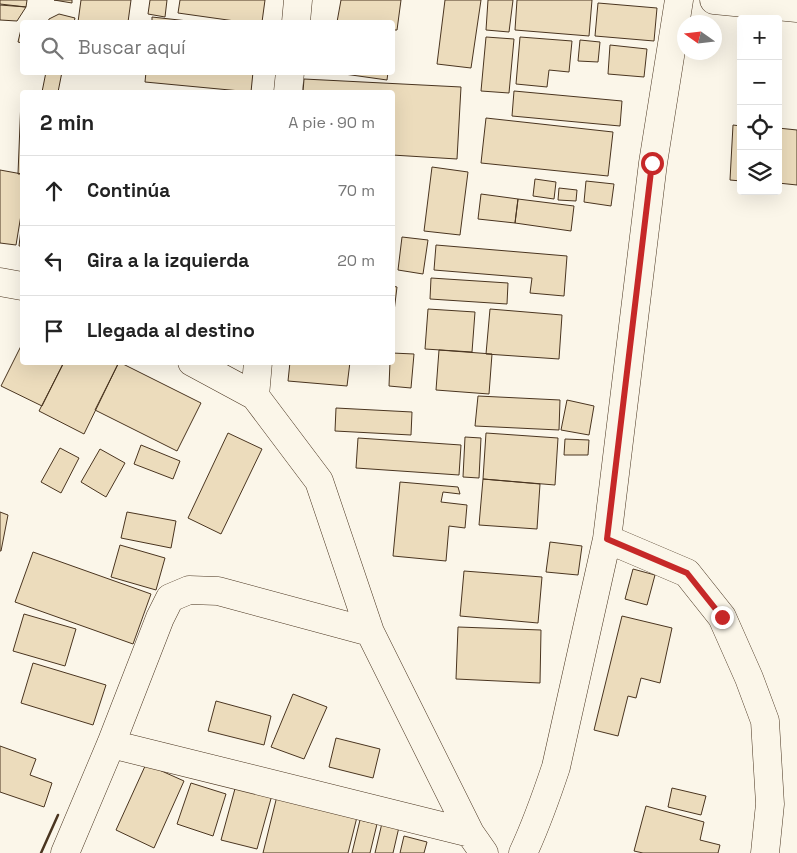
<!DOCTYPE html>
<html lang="es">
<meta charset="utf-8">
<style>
body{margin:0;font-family:"Space Grotesk",sans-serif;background:#f6f6f6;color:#222}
.controls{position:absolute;right:15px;top:15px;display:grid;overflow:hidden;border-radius:5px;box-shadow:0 5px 20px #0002}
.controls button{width:45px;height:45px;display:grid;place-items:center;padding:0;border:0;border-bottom:1px solid #e0e0e0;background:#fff;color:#222;font:25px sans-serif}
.compass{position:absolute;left:677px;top:15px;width:45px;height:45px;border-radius:50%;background:#fff;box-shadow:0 5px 20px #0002;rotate:284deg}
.stop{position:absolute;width:15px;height:15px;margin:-11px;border:4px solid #c62828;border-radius:50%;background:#fff}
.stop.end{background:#c62828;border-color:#fff;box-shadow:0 1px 5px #0008}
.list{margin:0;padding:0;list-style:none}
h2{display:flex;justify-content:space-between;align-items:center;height:65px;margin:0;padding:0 20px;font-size:21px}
h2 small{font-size:16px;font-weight:400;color:#767676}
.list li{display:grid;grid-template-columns:32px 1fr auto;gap:15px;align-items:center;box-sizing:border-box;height:70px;padding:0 20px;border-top:1px solid #e0e0e0}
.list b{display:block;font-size:19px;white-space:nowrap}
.list em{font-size:16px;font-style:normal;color:#767676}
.icon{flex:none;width:28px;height:28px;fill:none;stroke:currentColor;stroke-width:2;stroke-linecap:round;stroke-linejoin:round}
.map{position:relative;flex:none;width:797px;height:853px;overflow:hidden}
.search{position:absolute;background:#fff;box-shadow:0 5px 20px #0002;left:20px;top:20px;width:375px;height:55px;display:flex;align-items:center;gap:12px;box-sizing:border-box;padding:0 18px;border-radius:5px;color:#767676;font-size:19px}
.panel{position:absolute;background:#fff;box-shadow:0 5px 20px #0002;left:20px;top:90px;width:375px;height:275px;border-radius:5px}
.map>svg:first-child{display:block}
.building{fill:#ecdcbc;stroke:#4a3520}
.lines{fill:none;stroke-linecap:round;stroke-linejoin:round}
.minor-casing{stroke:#4a3520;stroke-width:29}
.minor{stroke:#fbf6e9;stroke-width:28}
.wall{stroke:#4a3520;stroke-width:2.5}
.route{stroke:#c62828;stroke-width:6}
</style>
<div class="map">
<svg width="797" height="853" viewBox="0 0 797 853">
<rect width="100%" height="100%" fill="#fbf6e9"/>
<!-- building -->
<path class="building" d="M 0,0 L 27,0 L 26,7 L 0,4 Z
M 54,0 L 72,0 L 72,3 Z
M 81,0 L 131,0 L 128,22 L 78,22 Z
M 150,0 L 167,0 L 165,17 L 148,14 Z
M 180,0 L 265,0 L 262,22 L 242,22 L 178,13 Z
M 341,0 L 401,0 L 397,30 L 392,30 L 392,22 L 337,22 Z
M 445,0 L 481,0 L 471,68 L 437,64 Z
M 488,0 L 513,0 L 509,32 L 486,30 Z
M 517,0 L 592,0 L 589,36 L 515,30 Z
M 598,3 L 657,8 L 654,41 L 595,36 Z
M 0,5 L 26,7 L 17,21 L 0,20 Z
M 59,14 L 75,18 L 74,22 L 48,22 L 49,19 Z
M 152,17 L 197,22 L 152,22 Z
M 22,25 L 22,43 L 18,42 Z
M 486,37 L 514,39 L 509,93 L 481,91 Z
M 520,37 L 572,41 L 569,72 L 549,70 L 547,87 L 516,84 Z
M 580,40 L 600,42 L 598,62 L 578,61 Z
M 610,45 L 647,49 L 644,77 L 608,74 Z
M 46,72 L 62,72 L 58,92 L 42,92 Z
M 146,72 L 253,72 L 251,92 L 145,82 Z
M 330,72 L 388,72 L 387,80 Z
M 304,79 L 461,87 L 457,159 L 392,155 L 392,92 L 303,92 Z
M 514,91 L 622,101 L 620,126 L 512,116 Z
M 21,99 L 22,99 L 22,174 L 18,174 Z
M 486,118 L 613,132 L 608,176 L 481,163 Z
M 733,125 L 741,126 L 741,181 L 730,180 Z
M 778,128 L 797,130 L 797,185 L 778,183 Z
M 432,167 L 468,172 L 460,235 L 424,231 Z
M 0,170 L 22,174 L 22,209 L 16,245 L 0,243 Z
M 535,179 L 556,182 L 554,199 L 533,196 Z
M 586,181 L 614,184 L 611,206 L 584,202 Z
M 559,188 L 577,190 L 576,201 L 558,200 Z
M 481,194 L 518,199 L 515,223 L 478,219 Z
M 518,199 L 574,206 L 571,231 L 515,223 Z
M 22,221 L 22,246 L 19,246 Z
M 402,237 L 428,240 L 423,274 L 398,270 Z
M 436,245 L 567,256 L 564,296 L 530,293 L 532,278 L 434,270 Z
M 431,278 L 508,283 L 507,304 L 430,299 Z
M 392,286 L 397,287 L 392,328 Z
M 428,309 L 475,312 L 472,352 L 425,349 Z
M 490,309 L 562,315 L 559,359 L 486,354 Z
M 22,344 L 22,362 L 64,362 L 42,406 L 1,386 Z
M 439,350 L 492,354 L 489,394 L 436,390 Z
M 392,353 L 414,354 L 411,388 L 389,386 L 390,362 L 392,362 Z
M 64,362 L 119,362 L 84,434 L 39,411 Z
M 119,362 L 201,403 L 177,451 L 95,410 Z
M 290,362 L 350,362 L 347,386 L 288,381 Z
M 478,396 L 560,400 L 559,430 L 475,426 Z
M 567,400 L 594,406 L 589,435 L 561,430 Z
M 336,408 L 412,412 L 411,435 L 335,431 Z
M 228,433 L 262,449 L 221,534 L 188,518 Z
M 486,433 L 558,438 L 555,485 L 483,479 Z
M 465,437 L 481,438 L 479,478 L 463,477 Z
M 358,438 L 461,445 L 459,475 L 356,468 Z
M 565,439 L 589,440 L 588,455 L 564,455 Z
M 141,445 L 180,461 L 173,479 L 134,464 Z
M 60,448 L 79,458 L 61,493 L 41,482 Z
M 100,449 L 125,463 L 106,497 L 81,482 Z
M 483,479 L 540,484 L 537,529 L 479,525 Z
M 400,482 L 458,487 L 460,494 L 443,492 L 441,502 L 467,505 L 465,528 L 449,526 L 446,561 L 393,556 Z
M 0,512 L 8,515 L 1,551 L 0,551 Z
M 127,512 L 176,521 L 171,548 L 121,538 Z
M 550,542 L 582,546 L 578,575 L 546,572 Z
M 120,545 L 165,558 L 156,590 L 111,577 Z
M 33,552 L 151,594 L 133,644 L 15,602 Z
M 633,569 L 655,575 L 647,605 L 625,599 Z
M 464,571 L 542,577 L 538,623 L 460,616 Z
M 24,614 L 76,629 L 65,666 L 13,651 Z
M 622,616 L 672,628 L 660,683 L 641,678 L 636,698 L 628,696 L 618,736 L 594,730 Z
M 458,627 L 541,630 L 540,683 L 456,679 Z
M 33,663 L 106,685 L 93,725 L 21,703 Z
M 293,694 L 327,707 L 304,759 L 271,747 Z
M 216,701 L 271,716 L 264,745 L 208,731 Z
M 336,738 L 380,749 L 373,778 L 329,767 Z
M 0,746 L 36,759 L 30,775 L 52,783 L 44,807 L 0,792 Z
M 146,764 L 184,781 L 154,848 L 116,830 Z
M 191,783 L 226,794 L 213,836 L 177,824 Z
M 236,785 L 272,795 L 257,849 L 221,840 Z
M 672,788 L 706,796 L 701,815 L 668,807 Z
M 277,796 L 357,817 L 348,853 L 263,853 Z
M 646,806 L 704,822 L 700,840 L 720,845 L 718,853 L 643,853 L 634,851 Z
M 360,820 L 377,824 L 370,853 L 352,853 Z
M 382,823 L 399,827 L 393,853 L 375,853 Z
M 404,836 L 427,842 L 424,853 L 400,853 Z"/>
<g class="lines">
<!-- minor casing -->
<g class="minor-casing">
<path id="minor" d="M 714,0 L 797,8
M 296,22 L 298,0
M 288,92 L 290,72
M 0,282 L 22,286
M 192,362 L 255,396 L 319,481 L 370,632 L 470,833 L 484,853
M 255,396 L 258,362
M 607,539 L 687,573 L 722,617 L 749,678 L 765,721 L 770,804 L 765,853
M 111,744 L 470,833
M 65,853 L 111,744 L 160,618 L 170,598 L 189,590 L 218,591 L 370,632
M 523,853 C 536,825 546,797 556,767 L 607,539 L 653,163 L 679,0"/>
</g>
<!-- minor -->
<use href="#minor" class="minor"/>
<!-- wall -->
<path class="wall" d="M 41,853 L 58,815"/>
</g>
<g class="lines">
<!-- route -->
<path class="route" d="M 652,163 L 607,539 L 687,573 L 722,617"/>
</g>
</svg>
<div class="controls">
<button>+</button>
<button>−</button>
<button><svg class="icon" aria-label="locate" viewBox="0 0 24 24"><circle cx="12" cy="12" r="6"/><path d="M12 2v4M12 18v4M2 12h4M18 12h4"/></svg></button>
<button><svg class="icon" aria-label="layers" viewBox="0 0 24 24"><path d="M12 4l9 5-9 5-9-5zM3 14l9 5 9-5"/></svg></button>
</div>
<svg class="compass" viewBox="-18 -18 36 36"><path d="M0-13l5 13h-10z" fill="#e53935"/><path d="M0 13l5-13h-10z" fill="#767676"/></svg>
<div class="stop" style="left:652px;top:163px"></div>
<div class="stop end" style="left:722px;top:617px"></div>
<div class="search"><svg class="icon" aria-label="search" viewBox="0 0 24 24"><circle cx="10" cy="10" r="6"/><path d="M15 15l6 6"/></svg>Buscar aquí</div>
<section class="panel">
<h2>2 min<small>A pie · 90 m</small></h2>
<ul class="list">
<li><svg class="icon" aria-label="ahead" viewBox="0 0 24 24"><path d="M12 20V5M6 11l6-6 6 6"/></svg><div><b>Continúa</b></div><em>70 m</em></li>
<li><svg class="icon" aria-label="left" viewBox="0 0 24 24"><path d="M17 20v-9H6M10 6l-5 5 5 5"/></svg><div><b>Gira a la izquierda</b></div><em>20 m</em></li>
<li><svg class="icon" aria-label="arrive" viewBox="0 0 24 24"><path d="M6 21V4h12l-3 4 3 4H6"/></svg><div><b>Llegada al destino</b></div></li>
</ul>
</section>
</div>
